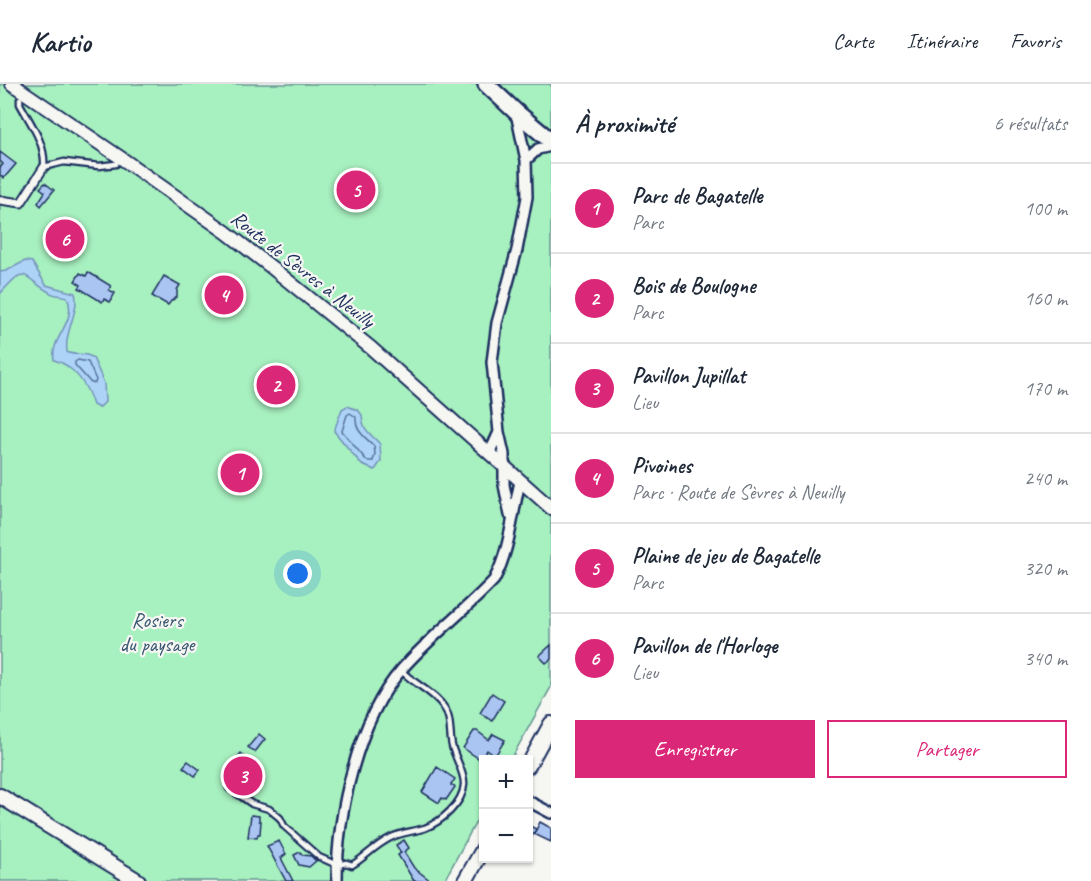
<!DOCTYPE html>
<html lang="fr">
<meta charset="utf-8">
<style>
body{margin:0;font-family:Caveat,sans-serif;background:#f6f6f7;color:#1f2937}
.controls{position:absolute;right:18px;bottom:18px;display:grid;overflow:hidden;border-radius:0px;box-shadow:0 2px 4px #0004}
.controls button{width:54px;height:54px;display:grid;place-items:center;padding:0;border:0;border-bottom:2px solid #e0e1e3;background:#fff;color:#1f2937;font:30px sans-serif}
.you{position:absolute;left:298px;top:490px;width:21px;height:21px;margin:-15px;border:4px solid #fff;border-radius:50%;background:#1a73e8;box-shadow:0 0 0 9px #1a73e833}
.badge{display:grid;place-items:center;width:39px;height:39px;border-radius:50%;background:#db2777;color:#fff;font-size:20px;font-weight:700}
.pin{position:absolute;translate:-50% -50%;border:3px solid #fff;box-shadow:0 2px 6px #0006}
.list{margin:0;padding:0;list-style:none}
h2{display:flex;justify-content:space-between;align-items:center;height:78px;margin:0;padding:0 24px;font-size:26px}
h2 small{font-size:20px;font-weight:400;color:#747a83}
.list li{display:grid;grid-template-columns:39px 1fr auto;gap:18px;align-items:center;box-sizing:border-box;height:90px;padding:0 24px;border-top:2px solid #e0e1e3}
.list b{display:block;font-size:22px;white-space:nowrap}
.list p{margin:0;font-size:20px;white-space:nowrap;color:#747a83}
.list em{font-size:20px;font-style:normal;color:#747a83}
.actions{display:flex;gap:12px;padding:18px 24px}
.actions a{flex:1;padding:14px 0;border:2px solid #db2777;border-radius:0px;text-align:center;font-size:21px;color:#db2777}
.actions .main{background:#db2777;color:#fff}
.map{position:relative;flex:none;width:551px;height:797px;overflow:hidden}
header{display:flex;align-items:center;gap:36px;box-sizing:border-box;height:84px;padding:0 30px;background:#fff;border-bottom:2px solid #e0e1e3}
header strong{font-size:28px}
nav{display:flex;gap:33px;margin-inline-start:auto;font-size:21px}
main{display:flex}
aside{flex:1;background:#fff}
.map>svg:first-child{display:block}
.green{fill:#a7f0bf;stroke:#61908e;stroke-width:1.5}
.water{fill:#add3f7;stroke:#7391ba;stroke-width:1.5}
.lines{fill:none;stroke-linecap:round;stroke-linejoin:round}
.shore{stroke:#55719b;stroke-width:1.5}
.building{fill:#abc5f2;stroke:#1b2f5e;stroke-width:1.5}
.service-casing{stroke:#1b2f5e;stroke-width:9}
.pedestrian-casing{stroke:#1b2f5e;stroke-width:11}
.minor-casing{stroke:#1b2f5e;stroke-width:14}
.tertiary-casing{stroke:#1b2f5e;stroke-width:16}
.secondary-casing{stroke:#1b2f5e;stroke-width:18}
.primary-casing{stroke:#1b2f5e;stroke-width:20}
.service{stroke:#f6f6f2;stroke-width:4.5}
.pedestrian{stroke:#f6f6f2;stroke-width:7}
.minor{stroke:#f6f6f2;stroke-width:9}
.tertiary{stroke:#f6f6f2;stroke-width:12}
.secondary{stroke:#f6f6f2;stroke-width:14}
.primary{stroke:#f6f6f2;stroke-width:15}
.labels{text-anchor:middle;dominant-baseline:central;stroke-width:4.5;stroke-linejoin:round;paint-order:stroke}
.street-label{font-size:21px;fill:#1b2f5e;stroke:#f6f6f2}
.park-label{font-size:21px;fill:#375671;stroke:#f6f6f2}
</style>
<header>
<strong>Kartio</strong>
<nav><a>Carte</a><a>Itinéraire</a><a>Favoris</a></nav>
</header>
<main>
<div class="map">
<svg width="551" height="797" viewBox="0 0 551 797">
<rect width="100%" height="100%" fill="#f6f6f2"/>
<filter id="ink" filterUnits="userSpaceOnUse"><feTurbulence type="fractalNoise" baseFrequency=".0167" numOctaves="2"/><feDisplacementMap in="SourceGraphic" scale="12" xChannelSelector="R" yChannelSelector="G"/><feConvolveMatrix kernelMatrix="1 2 1 2 8 2 1 2 1" color-interpolation-filters="sRGB"/></filter>
<g filter="url(#ink)">
<!-- green -->
<path class="green" d="M 0,0 L 551,0 L 551,603 L 511,675 L 484,676 L 483,725 L 444,797 L 0,797 Z"/>
<!-- water -->
<path class="water" d="M 25,177 L 32,178 L 46,201 L 75,209 C 80,227 64,247 67,268 C 75,273 85,267 93,274 L 104,299 L 105,318 L 99,324 L 93,321 C 88,305 81,292 68,283 C 64,279 59,278 54,276 C 50,253 78,238 67,213 C 61,211 54,212 49,208 C 21,192 27,179 0,210 L 0,188 L 6,187 Z
M 347,322 L 358,326 L 362,331 C 363,347 369,348 380,360 L 381,377 L 375,386 L 362,381 L 334,347 L 342,325 Z"/>
<g class="lines">
<!-- shore -->
<path class="shore" d="M 78,276 L 88,278 L 96,296 L 95,299 L 91,299 L 75,281 L 75,278 Z
M 350,329 L 356,333 C 355,347 365,353 374,362 L 375,370 L 373,377 L 367,377 L 342,347 L 347,331 Z"/>
</g>
<!-- building -->
<path class="building" d="M 0,68 L 16,80 L 4,94 L 0,91 L 0,84 L 3,80 L 0,77 Z
M 45,99 L 54,106 L 41,122 L 38,119 L 45,108 L 40,104 Z
M 88,188 L 111,202 L 109,206 L 115,209 L 110,218 L 104,215 L 102,218 L 79,204 L 81,201 L 75,197 L 80,189 L 86,192 Z
M 164,192 L 180,201 L 177,206 L 177,213 L 171,217 L 168,221 L 152,212 Z
M 551,561 L 551,575 L 546,579 L 539,572 Z
M 492,609 L 504,617 L 492,637 L 480,629 Z
M 474,647 L 477,647 L 489,656 L 493,650 L 505,656 L 495,672 L 487,666 L 481,676 L 463,664 Z
M 259,650 L 265,655 L 255,668 L 248,663 Z
M 241,669 L 245,673 L 235,686 L 253,686 L 257,689 L 258,693 L 258,701 L 256,707 L 251,707 L 248,709 L 226,691 L 229,687 L 227,686 Z
M 188,677 L 200,686 L 195,692 L 183,683 Z
M 437,683 L 455,695 L 451,701 L 455,703 L 446,716 L 442,714 L 439,719 L 422,708 Z
M 251,731 L 259,732 L 259,737 L 261,737 L 260,750 L 258,750 L 257,754 L 248,753 Z
M 540,738 L 551,744 L 551,758 L 534,750 Z
M 528,741 L 536,745 L 528,760 Z
M 404,756 L 409,764 L 404,768 L 414,784 L 431,797 L 414,797 L 398,771 L 401,769 L 396,761 Z
M 279,757 L 286,770 L 281,774 L 293,797 L 286,797 L 267,762 Z
M 300,768 L 303,771 L 311,772 L 316,777 L 309,783 L 299,781 L 294,771 Z"/>
<g class="lines">
<!-- service casing -->
<g class="service-casing">
<path id="service" d="M 20,15 L 20,20 C 31,40 46,60 44,83 L 64,78 L 99,82 L 116,80
M 229,704 L 252,720 L 269,725 L 280,734 L 284,742 L 319,773 L 337,781 L 346,779 L 352,781 C 365,773 376,761 390,754 C 401,748 413,748 425,744 C 441,738 463,719 464,701 C 465,689 455,674 452,662 C 449,649 452,633 443,622 C 433,607 413,600 401,586"/>
</g>
<!-- pedestrian casing -->
<g class="pedestrian-casing">
<path id="pedestrian" d="M 0,116 L 21,119 L 44,83"/>
</g>
<!-- minor casing -->
<g class="minor-casing">
<path id="minor" d="M 526,76 L 538,65 L 551,62
M 489,370 L 499,348
M 510,431 L 504,401 L 504,370 L 499,348 L 492,278 L 497,239 L 517,166 L 527,113 L 526,76 L 516,29
M 528,717 L 551,729
M 337,797 C 337,731 357,636 402,585 C 430,553 465,527 494,496 C 510,466 512,431 520,398"/>
</g>
<!-- tertiary casing -->
<g class="tertiary-casing">
<path id="tertiary" d="M 12,0 L 121,74 L 226,148 L 271,183 L 371,264 L 551,424"/>
</g>
<!-- secondary casing -->
<g class="secondary-casing">
<path id="secondary" d="M 528,682 L 551,640
M 0,712 L 138,797
M 465,797 L 484,764"/>
</g>
<!-- primary casing -->
<g class="primary-casing">
<path id="primary" d="M 486,0 L 516,28 L 551,57"/>
</g>
<!-- service -->
<use href="#service" class="service"/>
<!-- pedestrian -->
<use href="#pedestrian" class="pedestrian"/>
<!-- minor -->
<use href="#minor" class="minor"/>
<!-- tertiary -->
<use href="#tertiary" class="tertiary"/>
<!-- secondary -->
<use href="#secondary" class="secondary"/>
<!-- primary -->
<use href="#primary" class="primary"/>
</g>
</g>
<g class="labels">
<!-- street labels -->
<g class="street-label">
<text transform="translate(303 185) rotate(38)">Route de Sèvres à Neuilly</text>
</g>
<!-- park labels -->
<g class="park-label">
<text x="157" y="536">Rosiers<tspan x="157" dy="24">du paysage</tspan></text>
</g>
</g>
</svg>
<div class="controls">
<button>+</button>
<button>−</button>
</div>
<div class="you"></div>
<div class="pin badge" style="left:240px;top:389px">1</div>
<div class="pin badge" style="left:276px;top:301px">2</div>
<div class="pin badge" style="left:243px;top:692px">3</div>
<div class="pin badge" style="left:224px;top:211px">4</div>
<div class="pin badge" style="left:356px;top:106px">5</div>
<div class="pin badge" style="left:65px;top:155px">6</div>
</div>
<aside>
<h2>À proximité<small>6 résultats</small></h2>
<ul class="list">
<li><span class="badge">1</span><div><b>Parc de Bagatelle</b><p>Parc</p></div><em>100 m</em></li>
<li><span class="badge">2</span><div><b>Bois de Boulogne</b><p>Parc</p></div><em>160 m</em></li>
<li><span class="badge">3</span><div><b>Pavillon Jupillat</b><p>Lieu</p></div><em>170 m</em></li>
<li><span class="badge">4</span><div><b>Pivoines</b><p>Parc · Route de Sèvres à Neuilly</p></div><em>240 m</em></li>
<li><span class="badge">5</span><div><b>Plaine de jeu de Bagatelle</b><p>Parc</p></div><em>320 m</em></li>
<li><span class="badge">6</span><div><b>Pavillon de l'Horloge</b><p>Lieu</p></div><em>340 m</em></li>
</ul>
<div class="actions"><a class="main">Enregistrer</a><a>Partager</a></div>
</aside>
</main>
